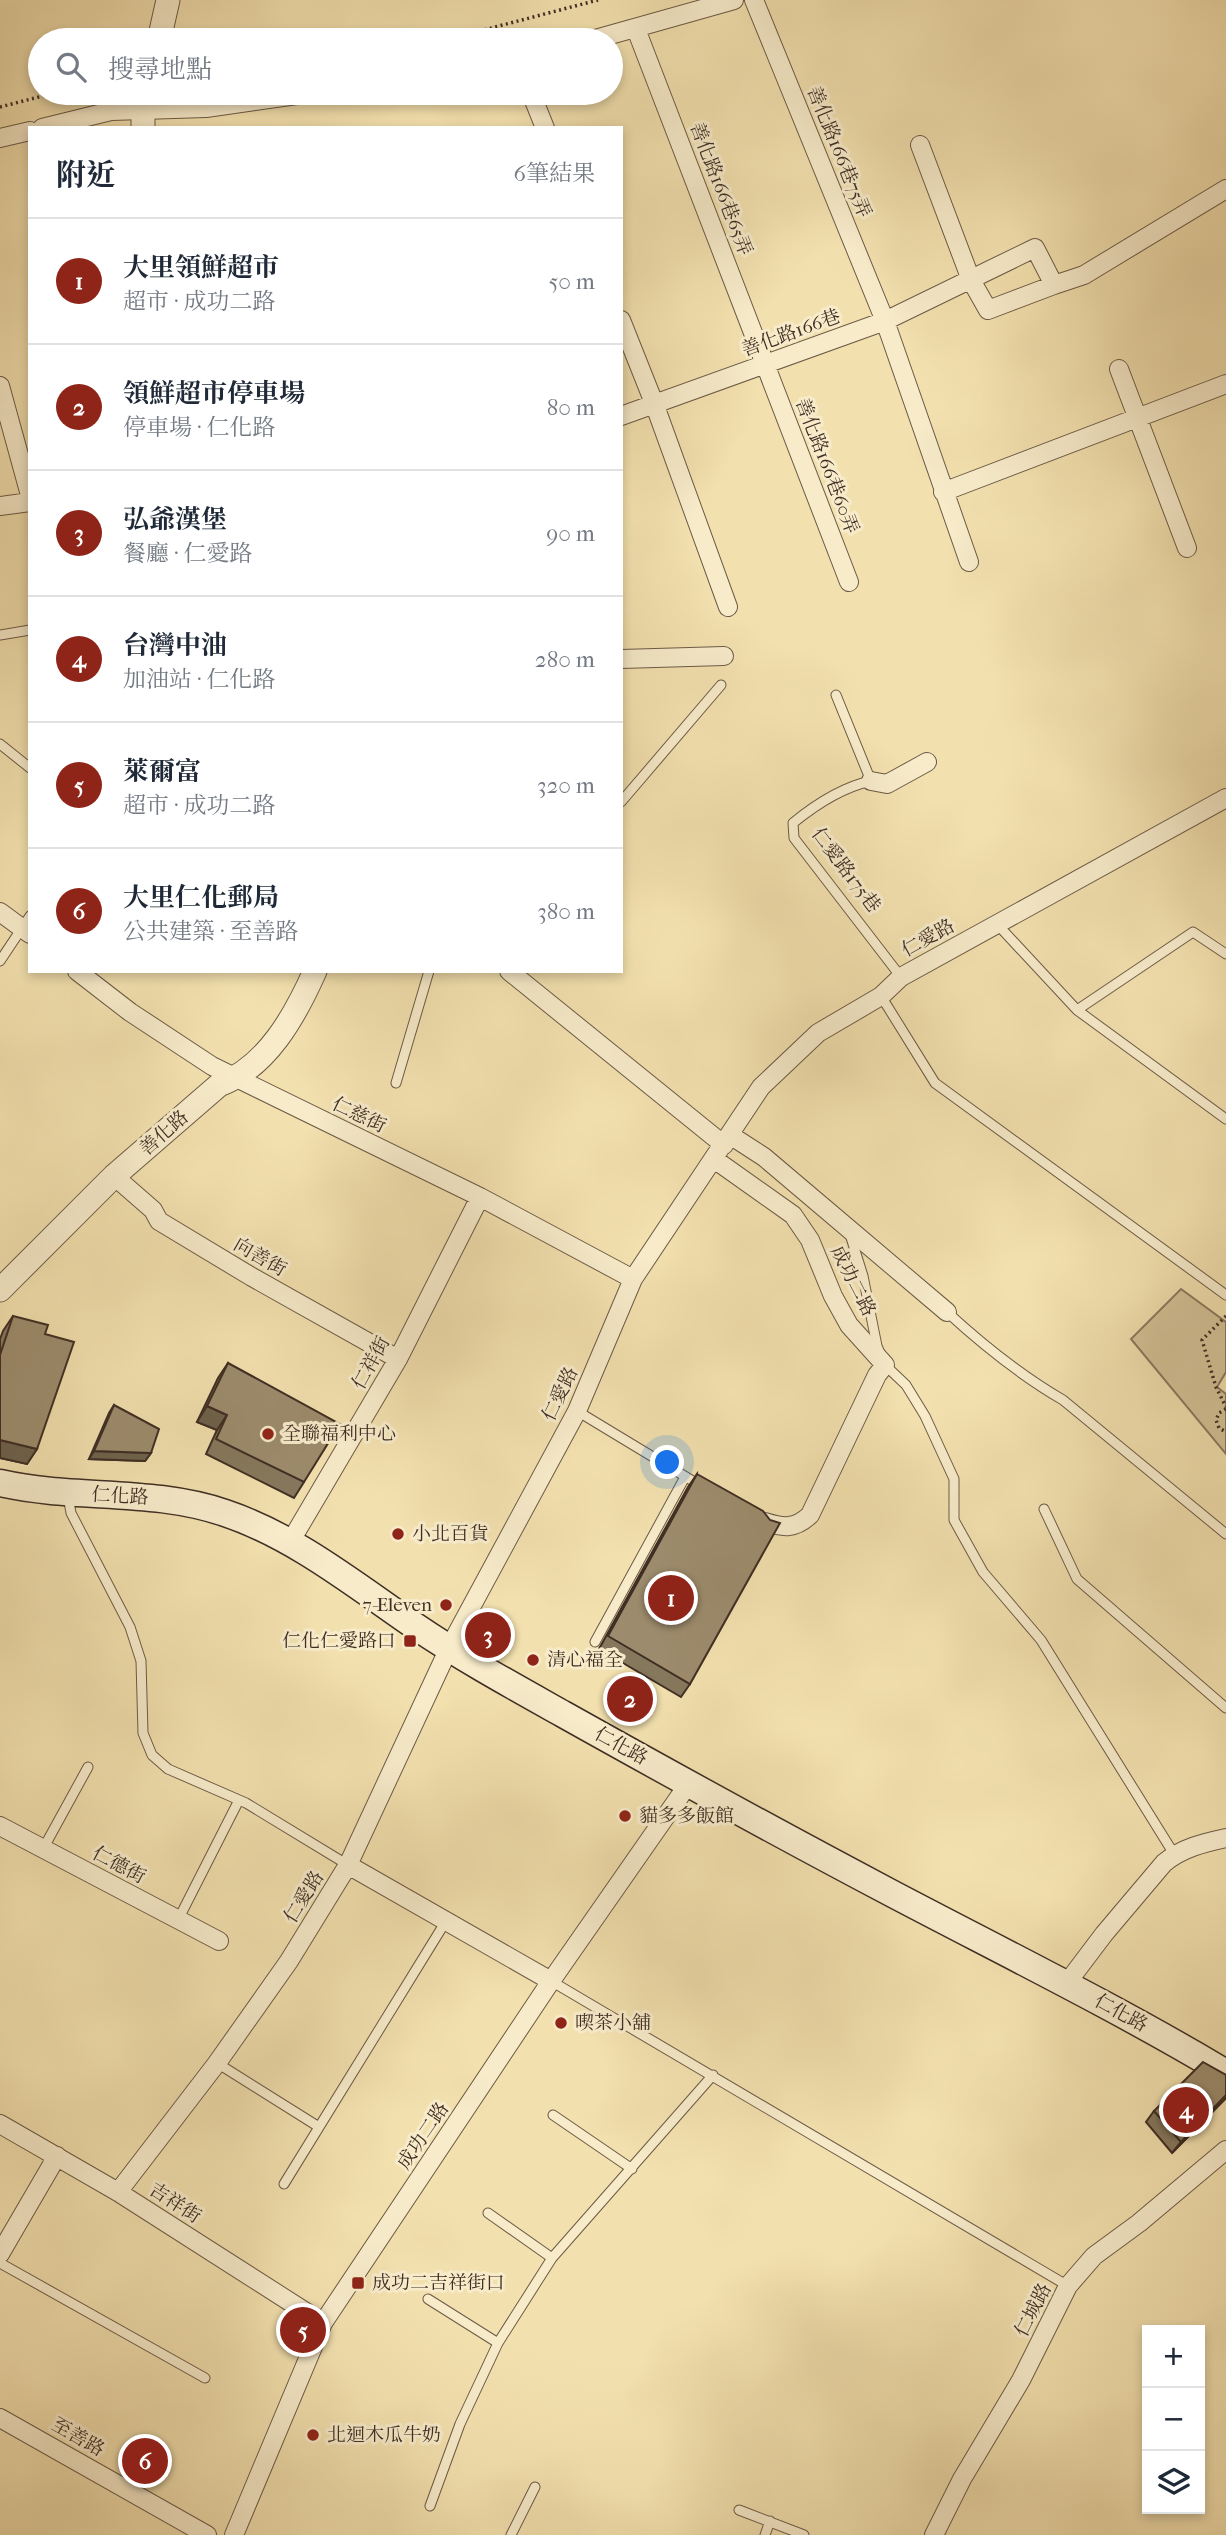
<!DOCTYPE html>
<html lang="zh-TW">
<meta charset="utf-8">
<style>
body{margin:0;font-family:"IM FELL French Canon","Noto Serif TC",serif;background:#f6f6f7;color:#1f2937}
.controls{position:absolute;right:21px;bottom:21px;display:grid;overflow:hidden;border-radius:0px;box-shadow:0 4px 10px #0003}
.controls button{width:63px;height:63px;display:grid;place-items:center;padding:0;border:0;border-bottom:2px solid #e0e1e3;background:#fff;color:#1f2937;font:35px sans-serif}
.you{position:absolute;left:668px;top:1463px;width:24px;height:24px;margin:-18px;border:5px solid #fff;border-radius:50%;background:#1a73e8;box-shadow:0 0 0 10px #1a73e833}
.badge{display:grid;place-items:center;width:46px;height:46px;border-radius:50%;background:#8f2418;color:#fff;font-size:23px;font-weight:700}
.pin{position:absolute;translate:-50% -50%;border:4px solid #fff;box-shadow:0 2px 7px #0006}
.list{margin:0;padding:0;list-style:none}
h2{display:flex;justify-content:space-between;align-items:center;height:91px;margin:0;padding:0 28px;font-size:30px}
h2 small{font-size:23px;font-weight:400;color:#747a83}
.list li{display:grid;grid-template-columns:46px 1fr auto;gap:21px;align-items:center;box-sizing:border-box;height:126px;padding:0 28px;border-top:2px solid #e0e1e3}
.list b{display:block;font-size:26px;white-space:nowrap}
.list p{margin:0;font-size:23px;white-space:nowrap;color:#747a83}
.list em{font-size:23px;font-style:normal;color:#747a83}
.icon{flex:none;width:38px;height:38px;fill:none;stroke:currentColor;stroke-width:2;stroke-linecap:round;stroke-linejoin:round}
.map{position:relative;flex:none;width:1226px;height:2535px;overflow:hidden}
.search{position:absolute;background:#fff;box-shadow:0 4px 10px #0003;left:28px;top:28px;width:595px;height:77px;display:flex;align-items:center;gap:18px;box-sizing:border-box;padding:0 24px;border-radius:38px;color:#747a83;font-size:26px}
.panel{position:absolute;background:#fff;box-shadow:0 4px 10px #0003;left:28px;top:126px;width:595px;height:847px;border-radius:0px}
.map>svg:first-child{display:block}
.green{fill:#d4c297;stroke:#8a785e;stroke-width:2}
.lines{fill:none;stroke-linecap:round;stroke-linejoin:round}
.service-casing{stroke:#6c5a46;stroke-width:11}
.minor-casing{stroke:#6c5a46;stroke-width:20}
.tertiary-casing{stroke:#6c5a46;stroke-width:25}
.secondary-casing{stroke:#3f2e24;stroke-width:29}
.path{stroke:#3f2e24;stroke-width:3.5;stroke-dasharray:2 3.5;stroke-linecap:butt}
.service{stroke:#f7ebca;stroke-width:9}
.minor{stroke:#f7ebca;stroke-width:18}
.tertiary{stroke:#f7ebca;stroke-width:23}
.secondary{stroke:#f7ebca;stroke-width:26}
.wall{fill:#86785d;stroke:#3f2e24;stroke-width:2}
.shaded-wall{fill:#6d614c;stroke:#3f2e24;stroke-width:2}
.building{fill:#9c8b6c;stroke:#3f2e24;stroke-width:2}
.poi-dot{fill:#8f2418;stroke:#f7ebca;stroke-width:2.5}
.labels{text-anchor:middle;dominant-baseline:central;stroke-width:6;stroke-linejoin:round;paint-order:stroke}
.street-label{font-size:19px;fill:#3f2e24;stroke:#f7ebca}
.poi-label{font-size:19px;fill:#3f2e24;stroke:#f7ebca;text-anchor:start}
</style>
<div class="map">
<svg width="1226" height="2535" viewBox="0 0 1226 2535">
<rect width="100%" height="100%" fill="#f2e0ae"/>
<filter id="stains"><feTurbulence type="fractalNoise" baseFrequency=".00286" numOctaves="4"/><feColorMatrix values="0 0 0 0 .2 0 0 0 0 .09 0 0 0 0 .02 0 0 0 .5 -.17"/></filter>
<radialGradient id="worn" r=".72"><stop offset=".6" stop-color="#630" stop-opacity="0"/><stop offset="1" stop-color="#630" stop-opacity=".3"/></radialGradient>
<!-- green -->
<path class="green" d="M 1181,1289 L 1226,1322 L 1226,1372 L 1217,1387 L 1226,1394 L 1226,1454 L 1131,1339 Z"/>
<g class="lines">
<!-- service casing -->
<g class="service-casing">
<path id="service" d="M 0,635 L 30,630
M 836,695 L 871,781 C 843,787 815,805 793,823 L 794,838 L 901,977
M 0,744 L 30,768
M 621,802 L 721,685
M 997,924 L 1077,1010 L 1226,1119
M 0,961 L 30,916
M 881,996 L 935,1083 L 1226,1295
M 1077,1010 L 1193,932 L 1226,954
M 396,1083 L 429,971
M 849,1231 L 863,1276 L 877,1346 L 885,1365 L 906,1385 L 925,1416 L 954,1479 L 954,1520 L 983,1572 L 1041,1640 L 1174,1854
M 947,1312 C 984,1346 1020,1375 1063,1400 L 1226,1534
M 577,1411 L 701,1486
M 68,1496 L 71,1513 L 130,1627 L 141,1661 L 143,1733 L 152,1755 L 168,1769 L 246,1803 L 348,1865
M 1044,1509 L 1077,1579 L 1226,1708
M 595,1642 L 685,1477
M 43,1849 L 88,1767
M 178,1920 L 239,1800
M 551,1981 L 1068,2286
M 217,2063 L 319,2127
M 553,2115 L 632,2169
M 284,2184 L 446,1921
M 488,2213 L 552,2258
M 0,2263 L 205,2378
M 428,2299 L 498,2343
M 430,2506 L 460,2424 L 498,2343 L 552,2258 L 713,2075
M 739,2510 L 804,2535
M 511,2535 L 535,2487
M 765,2535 L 770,2521"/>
</g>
<!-- minor casing -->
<g class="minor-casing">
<path id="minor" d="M 754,0 L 885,321 L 969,562
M 636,29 L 849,582
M 592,40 L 734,0
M 531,93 L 545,128
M 42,128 L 111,111 L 206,108 L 311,93
M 0,138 L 30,131
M 920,145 L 971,280 L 988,310 L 1054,285
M 621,320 L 654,403 L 728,607
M 1119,369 L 1187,548
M 0,386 L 30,495
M 621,416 L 885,321 L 1035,248 L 1054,285 L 1084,275 L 1226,189
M 943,492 L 1226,384
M 0,506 L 30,502
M 621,659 L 724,656
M 871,781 L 887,784 L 927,762
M 0,912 L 30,934
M 77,971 L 130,1012 L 212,1066 L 480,1197 L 633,1279
M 509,971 L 724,1145
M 730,1135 L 764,1157 L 947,1312
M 714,1159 L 793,1215 L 810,1240 L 833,1296 L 849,1325 L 885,1365 L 877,1375 L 810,1515 C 795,1529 784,1528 765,1522
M 114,1176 L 153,1210 L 159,1221 L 252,1277 L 398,1359
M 289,1544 L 398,1359 L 480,1197
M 0,1826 L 219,1941
M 348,1865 L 551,1981
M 1067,1983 L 1104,1934 L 1164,1863 C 1182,1848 1203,1843 1226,1838
M 0,2124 L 118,2192 L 323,2323
M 118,2192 L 217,2063 L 289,1961 L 348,1865 L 449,1648 L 577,1411 L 633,1279 L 761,1087 L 818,1033 L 881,996 L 901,977 L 1226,798
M 0,2254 L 57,2156
M 0,2418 L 207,2535
M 234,2535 L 323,2323 L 551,1981 L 689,1783
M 934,2535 L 962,2479 L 1021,2380 L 1068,2286 L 1094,2256 L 1139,2223 L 1226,2150"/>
</g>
<!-- tertiary casing -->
<g class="tertiary-casing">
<path id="tertiary" d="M 159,40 L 168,0
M 143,128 L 143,111 L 148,93
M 0,1290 L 114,1176 L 219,1085 C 267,1067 295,1016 315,971"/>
</g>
<!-- secondary casing -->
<g class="secondary-casing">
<path id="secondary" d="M 0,1483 C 75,1500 152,1488 225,1513 C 294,1536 355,1585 415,1626 C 462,1658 513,1686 563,1714 C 672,1775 781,1835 891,1893 C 1003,1952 1117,2008 1226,2073"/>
</g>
<!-- path -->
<path class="path" d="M 425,40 L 476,32 L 598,0
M 0,107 L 54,93
M 1226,1316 L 1202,1340 L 1216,1387 L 1226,1407
M 1226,1409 L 1219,1413 L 1216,1420 L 1219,1428 L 1226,1432"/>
<!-- service -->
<use href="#service" class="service"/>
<!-- minor -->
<use href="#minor" class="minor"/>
<!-- tertiary -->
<use href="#tertiary" class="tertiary"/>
<!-- secondary -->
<use href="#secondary" class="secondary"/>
</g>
<!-- wall -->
<path class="wall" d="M 13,1316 L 45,1334 L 37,1449 L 27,1464 L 0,1458 L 0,1339 L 3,1331 Z
M 228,1363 L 304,1482 L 294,1498 L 206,1454 L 217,1430 L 197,1422 L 218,1378 Z
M 114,1405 L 151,1453 L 145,1461 L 89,1459 L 109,1413 Z
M 697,1474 L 690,1684 L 681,1697 L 599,1649 L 688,1487 Z
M 1226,2098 L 1172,2153 L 1146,2122 L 1154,2111 Z"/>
<!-- shaded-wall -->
<path class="shaded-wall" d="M 207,1406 L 227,1415 L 217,1430 L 197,1422 Z
M 0,1440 L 37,1449 L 27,1464 L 0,1458 Z
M 94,1451 L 151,1453 L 145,1461 L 89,1459 Z
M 1226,2095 L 1226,2098 L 1172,2153 L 1181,2142 Z"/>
<!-- building -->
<path class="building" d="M 13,1316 L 48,1325 L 45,1334 L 74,1342 L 37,1449 L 0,1440 L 0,1355 Z
M 228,1363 L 340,1424 L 304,1482 L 216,1439 L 227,1415 L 207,1406 Z
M 114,1405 L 159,1429 L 151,1453 L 94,1451 Z
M 697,1474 L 763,1511 L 770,1520 L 780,1523 L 690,1684 L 608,1636 Z
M 1203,2062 L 1226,2075 L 1226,2095 L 1181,2142 L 1154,2111 Z"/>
<!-- markers -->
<g class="poi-dot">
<circle cx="268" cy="1434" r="7"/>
<circle cx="398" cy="1534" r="7"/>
<circle cx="446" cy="1605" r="7"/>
<rect x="403" y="1634" width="14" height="14" rx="3.5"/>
<circle cx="533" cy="1660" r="7"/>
<circle cx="625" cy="1816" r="7"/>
<circle cx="561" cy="2023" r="7"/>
<rect x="351" y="2276" width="14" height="14" rx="3.5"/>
<circle cx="313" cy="2435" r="7"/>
</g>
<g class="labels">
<!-- street labels -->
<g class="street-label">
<text transform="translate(839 152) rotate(68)">善化路166巷75弄</text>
<text transform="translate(721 189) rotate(69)">善化路166巷65弄</text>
<text transform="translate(791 333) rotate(-20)">善化路166巷</text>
<text transform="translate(827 466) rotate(69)">善化路166巷60弄</text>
<text transform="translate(846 870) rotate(53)">仁愛路175巷</text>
<text transform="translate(928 938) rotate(-29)">仁愛路</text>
<text transform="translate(359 1115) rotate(26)">仁慈街</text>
<text transform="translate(164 1133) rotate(-41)">善化路</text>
<text transform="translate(260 1257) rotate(30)">向善街</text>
<text transform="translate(853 1281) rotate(63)">成功二路</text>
<text transform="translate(371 1363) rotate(-61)">仁祥街</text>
<text transform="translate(560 1394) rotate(-64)">仁愛路</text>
<text transform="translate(120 1496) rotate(3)">仁化路</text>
<text transform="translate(621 1746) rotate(29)">仁化路</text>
<text transform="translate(119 1865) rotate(28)">仁德街</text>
<text transform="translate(304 1897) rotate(-58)">仁愛路</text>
<text transform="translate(1121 2013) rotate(29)">仁化路</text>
<text transform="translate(423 2136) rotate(-56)">成功二路</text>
<text transform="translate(175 2203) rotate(33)">吉祥街</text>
<text transform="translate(1033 2310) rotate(-63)">仁城路</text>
<text transform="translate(78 2437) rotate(30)">至善路</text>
</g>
<!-- poi labels -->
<g class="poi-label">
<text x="282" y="1434">全聯福利中心</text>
<text x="412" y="1534">小北百貨</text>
<text x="432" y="1605" text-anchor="end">7-Eleven</text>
<text x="396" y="1641" text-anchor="end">仁化仁愛路口</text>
<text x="547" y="1660">清心福全</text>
<text x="639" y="1816">貓多多飯館</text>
<text x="575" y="2023">喫茶小舖</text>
<text x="372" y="2283">成功二吉祥街口</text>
<text x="327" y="2435">北迴木瓜牛奶</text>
</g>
</g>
<rect width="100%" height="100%" filter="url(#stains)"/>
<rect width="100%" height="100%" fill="url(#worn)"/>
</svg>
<div class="controls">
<button>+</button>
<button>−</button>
<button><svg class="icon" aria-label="layers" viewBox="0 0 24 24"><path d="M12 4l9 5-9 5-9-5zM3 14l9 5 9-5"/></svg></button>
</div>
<div class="you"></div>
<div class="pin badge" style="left:671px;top:1598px">1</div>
<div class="pin badge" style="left:630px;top:1699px">2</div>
<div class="pin badge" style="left:488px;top:1635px">3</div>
<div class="pin badge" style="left:1186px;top:2110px">4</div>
<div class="pin badge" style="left:303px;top:2330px">5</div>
<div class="pin badge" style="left:145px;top:2461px">6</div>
<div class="search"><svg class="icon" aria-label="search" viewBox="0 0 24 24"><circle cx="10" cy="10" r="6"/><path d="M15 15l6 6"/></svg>搜尋地點</div>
<section class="panel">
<h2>附近<small>6筆結果</small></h2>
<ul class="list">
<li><span class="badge">1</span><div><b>大里領鮮超市</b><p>超市 · 成功二路</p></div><em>50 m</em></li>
<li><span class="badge">2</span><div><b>領鮮超市停車場</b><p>停車場 · 仁化路</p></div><em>80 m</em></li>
<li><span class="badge">3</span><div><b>弘爺漢堡</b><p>餐廳 · 仁愛路</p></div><em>90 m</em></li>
<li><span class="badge">4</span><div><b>台灣中油</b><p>加油站 · 仁化路</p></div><em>280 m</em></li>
<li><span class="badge">5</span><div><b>萊爾富</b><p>超市 · 成功二路</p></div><em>320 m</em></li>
<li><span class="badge">6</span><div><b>大里仁化郵局</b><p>公共建築 · 至善路</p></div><em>380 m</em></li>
</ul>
</section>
</div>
